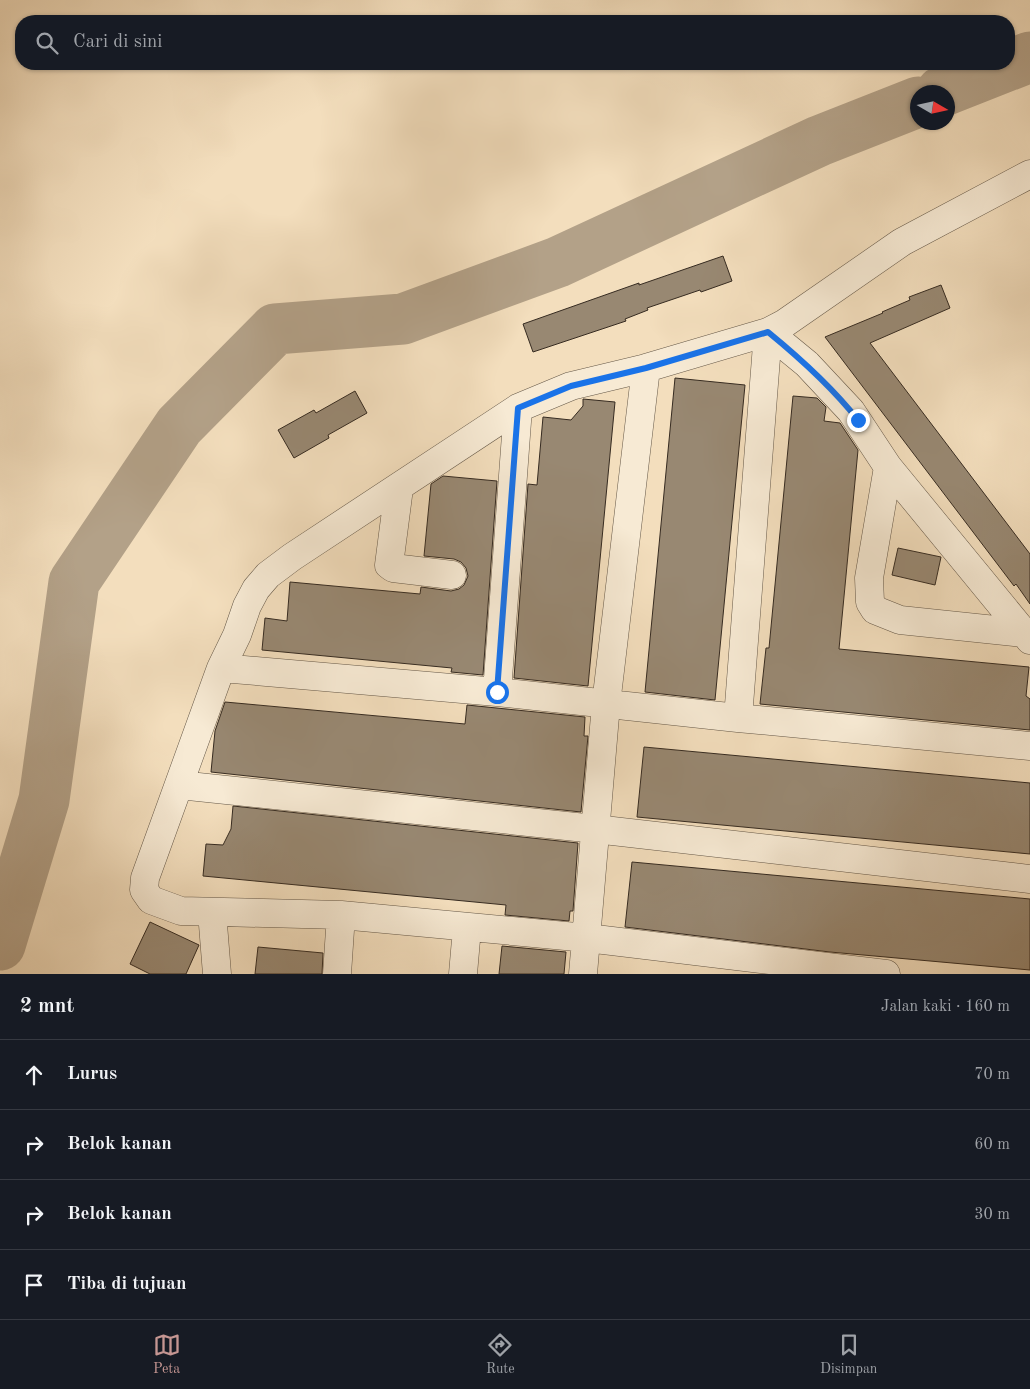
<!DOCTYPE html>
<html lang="id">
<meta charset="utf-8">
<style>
body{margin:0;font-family:"Old Standard TT",serif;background:#242831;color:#f1f3f6}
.compass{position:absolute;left:910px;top:85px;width:45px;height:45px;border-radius:50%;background:#171b24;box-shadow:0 1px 4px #0004;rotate:99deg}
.stop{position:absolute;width:15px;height:15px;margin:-11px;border:4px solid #1a73e8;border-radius:50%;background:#fff}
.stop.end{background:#1a73e8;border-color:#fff;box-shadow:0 1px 5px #0008}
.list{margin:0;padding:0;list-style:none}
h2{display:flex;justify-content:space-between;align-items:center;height:65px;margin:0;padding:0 20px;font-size:21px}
h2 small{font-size:16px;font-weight:400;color:#9ea1a6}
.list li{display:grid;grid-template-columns:32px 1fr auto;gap:15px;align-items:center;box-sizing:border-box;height:70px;padding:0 20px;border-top:1px solid #363941}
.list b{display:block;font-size:19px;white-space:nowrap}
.list em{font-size:16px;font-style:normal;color:#9ea1a6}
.icon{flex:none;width:28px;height:28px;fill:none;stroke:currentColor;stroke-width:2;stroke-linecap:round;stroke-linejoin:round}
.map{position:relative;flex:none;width:1030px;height:974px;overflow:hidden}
.search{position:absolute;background:#171b24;box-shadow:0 1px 4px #0004;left:15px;right:15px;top:15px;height:55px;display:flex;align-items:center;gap:12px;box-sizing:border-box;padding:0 18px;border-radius:20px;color:#9ea1a6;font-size:19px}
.sheet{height:345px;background:#171b24}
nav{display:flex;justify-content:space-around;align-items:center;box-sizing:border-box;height:70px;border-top:1px solid #363941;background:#171b24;font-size:14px;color:#9ea1a6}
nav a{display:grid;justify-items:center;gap:2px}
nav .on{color:#c59692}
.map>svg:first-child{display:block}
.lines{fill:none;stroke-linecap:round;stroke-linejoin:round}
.river{stroke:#b3a188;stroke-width:51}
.building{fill:#988872;stroke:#362b21}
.minor-casing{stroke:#655848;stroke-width:29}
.minor{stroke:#f7ead4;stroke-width:28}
.route{stroke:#1a73e8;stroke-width:6}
</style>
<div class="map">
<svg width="1030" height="974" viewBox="0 0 1030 974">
<rect width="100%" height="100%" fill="#f3debd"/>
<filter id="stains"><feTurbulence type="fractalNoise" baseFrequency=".004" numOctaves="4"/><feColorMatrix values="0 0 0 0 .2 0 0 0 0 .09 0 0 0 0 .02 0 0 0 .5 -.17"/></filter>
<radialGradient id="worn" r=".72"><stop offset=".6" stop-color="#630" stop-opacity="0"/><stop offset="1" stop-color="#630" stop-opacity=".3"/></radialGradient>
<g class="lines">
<!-- river -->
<path class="river" d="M 941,92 L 1030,57
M 0,945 L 44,800 L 74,582 L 179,426 L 275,329 L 403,319 L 558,262 L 819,141 L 918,102"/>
</g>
<!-- building -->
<path class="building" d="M 723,256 L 732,281 L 701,292 L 700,290 L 647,308 L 648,310 L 625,319 L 626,321 L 533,352 L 523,324 L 639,283 L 639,285 Z
M 941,285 L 950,308 L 870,343 L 1030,554 L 1030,604 L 1016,584 L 1014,586 L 825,337 L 883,313 L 882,312 L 910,300 L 909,297 Z
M 675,378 L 745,385 L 715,700 L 645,692 Z
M 355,391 L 367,413 L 328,435 L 329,438 L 294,458 L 278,430 L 314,410 L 316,413 Z
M 793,396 L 817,398 L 826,407 L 824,421 L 840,423 L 858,450 L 839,649 L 1029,667 L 1026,696 L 1030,699 L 1030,730 L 760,704 L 766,648 L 769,648 Z
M 583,399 L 615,402 L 588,686 L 514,678 L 528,484 L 537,485 L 543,417 L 571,420 L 583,406 Z
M 443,476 L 497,481 L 483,675 L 451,672 L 452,668 L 262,650 L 265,618 L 287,621 L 290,582 L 420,594 L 421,587 L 451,591 L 459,589 L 464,585 L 468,576 L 466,568 L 461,562 L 454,559 L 424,556 L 431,484 Z
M 898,548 L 941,557 L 935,585 L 892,575 Z
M 225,702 L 465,724 L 467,705 L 585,717 L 584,736 L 588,736 L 581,812 L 211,772 L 215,731 Z
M 644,747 L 1030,783 L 1030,854 L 637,817 Z
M 233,806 L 578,843 L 573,911 L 570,911 L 569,921 L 505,915 L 506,905 L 203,876 L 206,844 L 223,845 L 231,829 Z
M 632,862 L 1030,899 L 1030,970 L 830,952 L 625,927 Z
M 150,922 L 199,945 L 186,974 L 150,974 L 130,964 Z
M 502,946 L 566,952 L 564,974 L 499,974 Z
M 258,947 L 323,953 L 322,974 L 255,974 Z"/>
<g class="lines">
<!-- minor casing -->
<g class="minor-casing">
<path id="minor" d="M 768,332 L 807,364 L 851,411 L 888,467 L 1030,640
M 888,467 L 869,578 L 870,602 L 875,610 L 900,620 L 1024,633
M 399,488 L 389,565 L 393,568 L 452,575
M 221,668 L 497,692 L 738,718 L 1030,746
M 497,692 L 518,408
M 738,718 L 768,332
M 179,785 L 595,829 L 1030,879
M 212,912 L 217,974
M 337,974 L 341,915
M 463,974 L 467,928
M 583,974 L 606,704 L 646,368
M 886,974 L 587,938 L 341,915 L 181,911 L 151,900 L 144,890 L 145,878 L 221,668 L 237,635 L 247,606 L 256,589 L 268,575 L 292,557 L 518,408 L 571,386 L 646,368 L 768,332 L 785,323 L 902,242 L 1030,174"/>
</g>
<!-- minor -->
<use href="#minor" class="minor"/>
</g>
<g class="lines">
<!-- route -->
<path class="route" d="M 497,692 L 518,408 L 571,386 L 646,368 L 768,332 C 801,359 832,387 858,420"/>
</g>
<rect width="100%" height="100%" filter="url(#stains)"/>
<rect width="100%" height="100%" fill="url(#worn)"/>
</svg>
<svg class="compass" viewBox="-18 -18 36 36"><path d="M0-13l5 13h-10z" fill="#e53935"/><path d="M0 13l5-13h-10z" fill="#9ea1a6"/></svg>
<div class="stop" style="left:497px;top:692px"></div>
<div class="stop end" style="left:858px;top:420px"></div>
<div class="search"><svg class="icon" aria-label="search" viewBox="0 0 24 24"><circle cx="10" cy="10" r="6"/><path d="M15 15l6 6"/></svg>Cari di sini</div>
</div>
<section class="sheet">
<h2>2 mnt<small>Jalan kaki · 160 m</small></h2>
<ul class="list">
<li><svg class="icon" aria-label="ahead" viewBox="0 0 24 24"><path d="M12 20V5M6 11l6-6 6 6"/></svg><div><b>Lurus</b></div><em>70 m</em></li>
<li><svg class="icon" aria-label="right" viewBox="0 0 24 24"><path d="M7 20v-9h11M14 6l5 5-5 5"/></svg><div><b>Belok kanan</b></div><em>60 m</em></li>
<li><svg class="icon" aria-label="right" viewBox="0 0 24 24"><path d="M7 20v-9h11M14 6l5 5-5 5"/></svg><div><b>Belok kanan</b></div><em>30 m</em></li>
<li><svg class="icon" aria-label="arrive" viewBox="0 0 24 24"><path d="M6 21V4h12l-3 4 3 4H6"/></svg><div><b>Tiba di tujuan</b></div></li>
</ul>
</section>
<nav>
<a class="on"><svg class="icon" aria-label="map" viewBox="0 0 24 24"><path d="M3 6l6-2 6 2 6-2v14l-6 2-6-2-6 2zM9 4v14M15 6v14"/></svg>Peta</a>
<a><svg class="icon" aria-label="directions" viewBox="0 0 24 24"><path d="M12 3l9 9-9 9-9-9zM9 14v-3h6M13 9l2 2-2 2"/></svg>Rute</a>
<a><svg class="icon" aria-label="saved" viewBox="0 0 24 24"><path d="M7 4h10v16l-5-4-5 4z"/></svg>Disimpan</a>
</nav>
